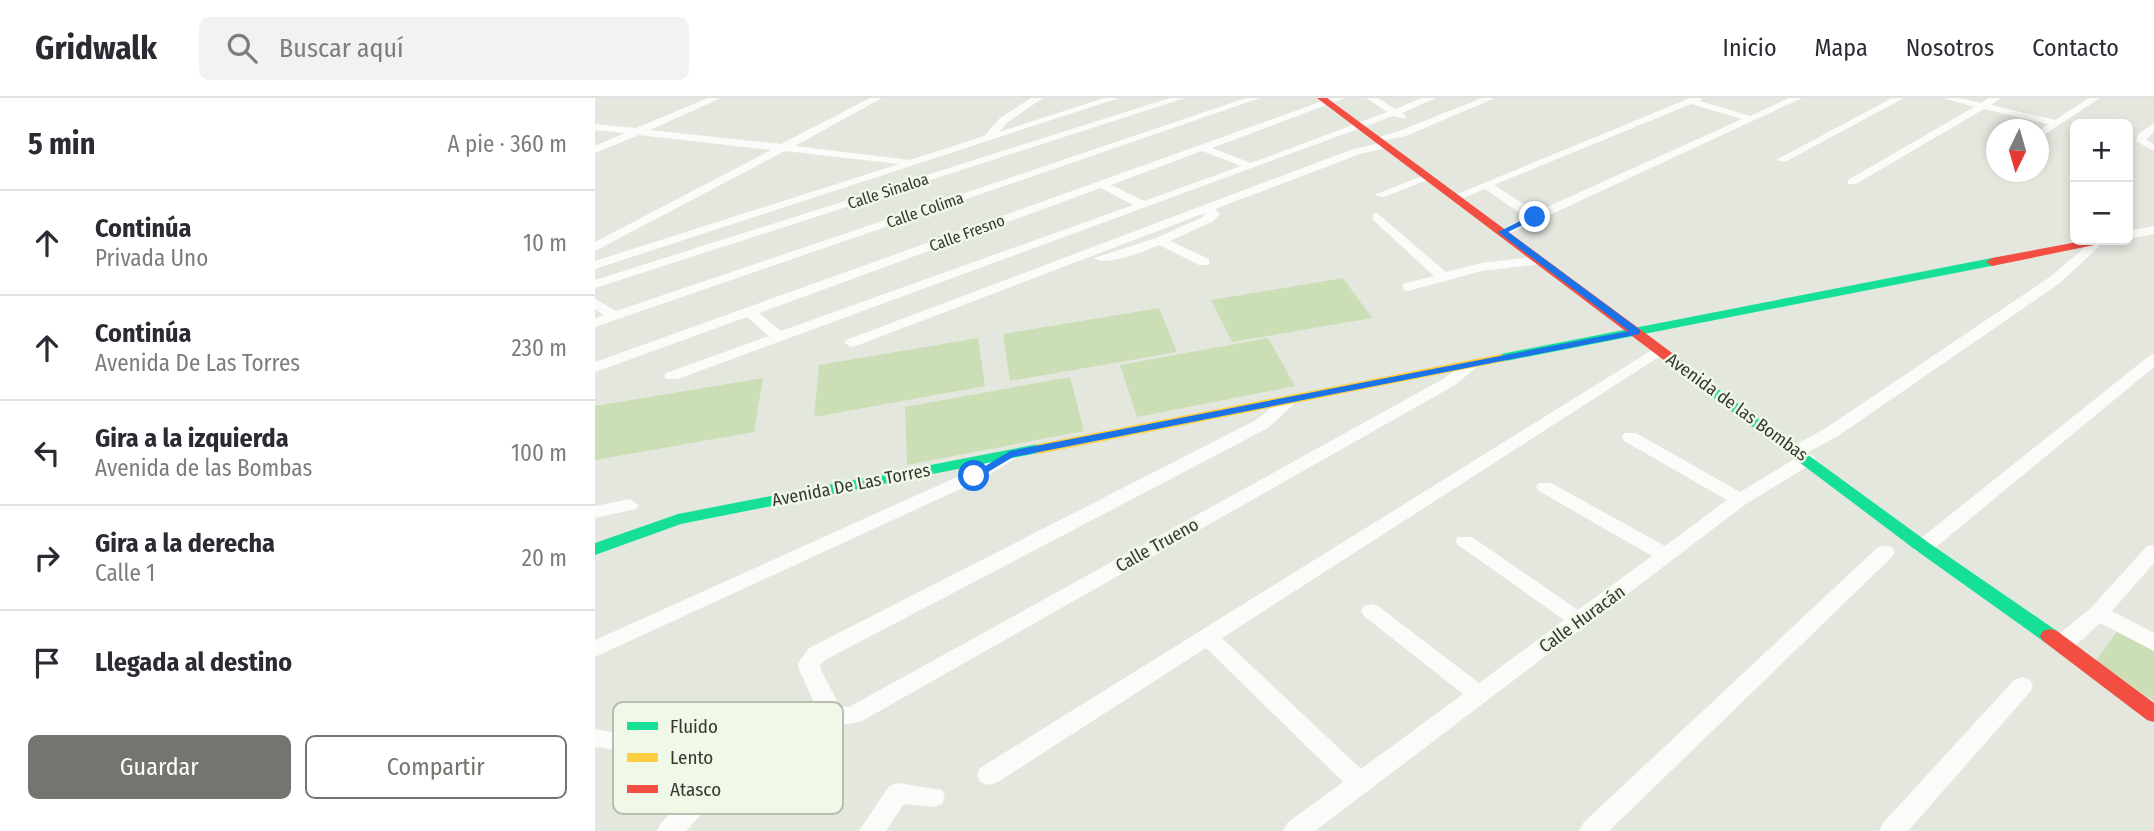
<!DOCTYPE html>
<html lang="es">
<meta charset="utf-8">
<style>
body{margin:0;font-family:"Fira Sans Condensed",sans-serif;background:#f2f2f3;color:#2b2b33}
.controls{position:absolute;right:21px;top:21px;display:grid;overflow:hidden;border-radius:10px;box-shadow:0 4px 10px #0003}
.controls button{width:63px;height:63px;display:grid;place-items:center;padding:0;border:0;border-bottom:2px solid #e1e1e2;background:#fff;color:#2b2b33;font:35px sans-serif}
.compass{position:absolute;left:1391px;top:21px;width:63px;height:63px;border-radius:50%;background:#fff;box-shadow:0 4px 10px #0003;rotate:185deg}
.stop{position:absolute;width:21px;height:21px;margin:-16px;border:5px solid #1a73e8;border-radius:50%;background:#fff}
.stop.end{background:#1a73e8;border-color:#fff;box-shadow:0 2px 7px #0008}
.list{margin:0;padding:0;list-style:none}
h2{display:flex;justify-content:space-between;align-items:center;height:91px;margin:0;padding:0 28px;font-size:30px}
h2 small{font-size:23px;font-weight:400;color:#7c7c81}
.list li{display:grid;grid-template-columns:46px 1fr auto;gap:21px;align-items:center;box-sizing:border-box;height:105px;padding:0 28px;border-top:2px solid #e1e1e2}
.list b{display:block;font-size:26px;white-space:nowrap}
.list p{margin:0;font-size:23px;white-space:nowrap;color:#7c7c81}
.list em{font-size:23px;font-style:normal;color:#7c7c81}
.actions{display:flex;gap:14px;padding:21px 28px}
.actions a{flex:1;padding:16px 0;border:2px solid #73766e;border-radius:10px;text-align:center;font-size:24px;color:#73766e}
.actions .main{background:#73766e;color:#fff}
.icon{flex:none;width:38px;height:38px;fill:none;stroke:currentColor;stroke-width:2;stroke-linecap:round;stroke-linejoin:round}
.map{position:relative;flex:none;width:1559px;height:733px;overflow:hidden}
header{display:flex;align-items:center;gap:42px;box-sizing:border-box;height:98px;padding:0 35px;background:#fff;border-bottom:2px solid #e1e1e2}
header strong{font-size:33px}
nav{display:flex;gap:38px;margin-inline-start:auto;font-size:24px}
.search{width:490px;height:63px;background:#f2f2f3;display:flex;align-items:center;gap:18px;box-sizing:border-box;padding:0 24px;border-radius:10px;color:#7c7c81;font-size:26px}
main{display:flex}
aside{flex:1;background:#fff}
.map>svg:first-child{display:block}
.green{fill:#ccdeb6}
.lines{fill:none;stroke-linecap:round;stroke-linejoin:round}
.street{fill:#fbfbfa;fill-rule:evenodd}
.fast{fill:#16e098;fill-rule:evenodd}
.slow{fill:#ffcf43;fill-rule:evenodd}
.jam{fill:#f24e42;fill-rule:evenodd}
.route{fill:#1a73e8}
.labels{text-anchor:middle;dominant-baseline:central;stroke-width:5;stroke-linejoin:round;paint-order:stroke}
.far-street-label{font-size:16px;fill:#363932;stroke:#f0f8e7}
.street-label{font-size:18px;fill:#363932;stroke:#f0f8e7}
.key{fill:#f0f8e7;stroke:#b8bfb1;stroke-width:2}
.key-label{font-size:19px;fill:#363932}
</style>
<header>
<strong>Gridwalk</strong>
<div class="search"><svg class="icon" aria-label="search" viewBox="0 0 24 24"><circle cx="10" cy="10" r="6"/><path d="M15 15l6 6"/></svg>Buscar aquí</div>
<nav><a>Inicio</a><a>Mapa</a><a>Nosotros</a><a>Contacto</a></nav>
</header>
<main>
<aside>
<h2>5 min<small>A pie · 360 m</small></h2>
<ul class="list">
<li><svg class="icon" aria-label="ahead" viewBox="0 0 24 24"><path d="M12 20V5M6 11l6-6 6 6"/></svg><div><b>Continúa</b><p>Privada Uno</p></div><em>10 m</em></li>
<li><svg class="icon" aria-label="ahead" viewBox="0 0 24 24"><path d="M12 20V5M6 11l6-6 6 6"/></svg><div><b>Continúa</b><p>Avenida De Las Torres</p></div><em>230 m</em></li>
<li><svg class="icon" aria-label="left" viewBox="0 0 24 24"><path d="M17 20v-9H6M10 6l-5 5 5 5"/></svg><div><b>Gira a la izquierda</b><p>Avenida de las Bombas</p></div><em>100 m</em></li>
<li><svg class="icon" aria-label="right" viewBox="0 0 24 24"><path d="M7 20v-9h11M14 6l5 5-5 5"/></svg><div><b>Gira a la derecha</b><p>Calle 1</p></div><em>20 m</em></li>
<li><svg class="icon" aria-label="arrive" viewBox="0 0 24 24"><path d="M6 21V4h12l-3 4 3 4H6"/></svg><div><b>Llegada al destino</b></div></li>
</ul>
<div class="actions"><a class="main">Guardar</a><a>Compartir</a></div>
</aside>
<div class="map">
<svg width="1559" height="733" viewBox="0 0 1559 733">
<rect width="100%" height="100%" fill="#e3e7de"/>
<!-- green -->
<path class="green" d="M 748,180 L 777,220 L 637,244 L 616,202 Z
M 564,210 L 582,254 L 415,283 L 408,236 Z
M 383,240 L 390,288 L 219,319 L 224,267 Z
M 673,240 L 700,288 L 542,319 L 525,267 Z
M 475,279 L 489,333 L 312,367 L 310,309 Z
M 168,280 L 159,334 L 0,362 L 0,308 Z
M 1526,528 L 1559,544 L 1559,603 L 1501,563 Z"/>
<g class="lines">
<!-- street -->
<path class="street" d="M 113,0 L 126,0 L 55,32 L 186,46 L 275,0 L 287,0 L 200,48 L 315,62 L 389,38 L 405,20 L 436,0 L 448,0 L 413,24 L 404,34 L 509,0 L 524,0 L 0,171 L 0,163 L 304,66 L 190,53 L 0,153 L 0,144 L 176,52 L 44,37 L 0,55 L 0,48 L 30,35 L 0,32 L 0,26 L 41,30 Z
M 575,0 L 590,0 L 0,190 L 0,182 Z
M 651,0 L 665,0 L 0,229 L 0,220 L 9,217 L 0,211 L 0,201 L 21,213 Z
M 736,0 L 750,0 L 617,50 L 656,65 L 792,14 L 771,0 L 783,0 L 800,11 L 827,0 L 841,0 L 807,15 L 811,19 L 810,21 L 798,18 L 83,281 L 71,281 L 69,278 L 71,275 L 174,238 L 152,219 L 0,274 L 0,264 ZM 607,53 L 646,68 L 549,103 L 516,87 ZM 506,90 L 538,107 L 186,233 L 164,215 Z
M 887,0 L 900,0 L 811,38 L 782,44 L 777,41 L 804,33 Z
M 1095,0 L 1108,0 L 1105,3 L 1155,18 L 1194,0 L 1207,0 L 911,137 L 903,137 L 901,134 L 931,119 L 890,91 L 861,103 L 855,99 ZM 1096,6 L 1147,21 L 941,114 L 899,87 Z
M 1297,0 L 1309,0 L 1190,64 L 1181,62 Z
M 1348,0 L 1365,0 L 1386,5 L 1394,0 L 1406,0 L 1396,7 L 1460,22 L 1494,0 L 1505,0 L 1444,40 L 1444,33 L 1453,26 L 1389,11 L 1261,86 L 1253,86 L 1253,82 L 1379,9 Z
M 1559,25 L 1559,33 L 1551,42 L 1559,46 L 1559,53 L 1541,43 L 1543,36 Z
M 791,44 L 796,47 L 795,49 L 765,56 L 620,111 L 625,116 L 617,124 L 575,143 L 614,161 L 614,167 L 604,167 L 564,147 C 550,153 511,169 499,160 L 561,140 L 608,119 L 610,115 L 261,248 L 256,249 L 249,245 L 251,242 L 758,51 Z
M 830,77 L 840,79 L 789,99 L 779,97 Z
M 782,115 L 851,174 L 886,165 L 945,158 L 952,162 L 945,166 L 887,173 L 813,193 L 808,192 L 808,186 L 839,178 L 778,122 L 778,116 Z
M 1559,128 L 1559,136 L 1533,141 L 1533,133 Z
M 1498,142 L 1511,142 L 1465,185 L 1243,338 L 1208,357 L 1196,357 L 1193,353 L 1196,349 L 1231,330 L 1455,179 Z
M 1065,247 L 1073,252 L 1070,255 L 627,540 L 766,671 L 868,596 L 769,518 L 766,513 L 769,508 L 776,506 L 783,508 L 884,585 L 969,522 L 863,447 L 860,443 L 863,439 L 877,439 L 983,512 L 1057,458 L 944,393 L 941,389 L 944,385 L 956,385 L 1070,448 L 1132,402 L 1029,343 L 1027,339 L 1029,335 L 1041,335 L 1145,394 L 1206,357 L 1218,357 L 1221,361 L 1218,365 L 1151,406 L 720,733 L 688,733 L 692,725 L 748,684 L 611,550 L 403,684 L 394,687 L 385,684 L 382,677 L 385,670 Z
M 1559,256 L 1559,269 L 1335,454 L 1321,454 L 1318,449 L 1321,444 L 1554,258 Z
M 875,263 L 883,268 L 860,287 L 267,623 C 225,637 220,603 204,572 L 203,565 L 214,550 L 661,322 L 688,300 L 694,298 L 702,303 L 673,330 L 230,562 L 225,567 L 226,572 L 245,608 L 254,609 L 848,281 Z
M 415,351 L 421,352 L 424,356 L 421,360 L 385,382 L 0,559 L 0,542 L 373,374 Z
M 35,401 L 44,407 L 41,411 L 0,420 L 0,408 Z
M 1559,447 L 1559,465 L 1517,513 L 1559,535 L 1559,553 L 1505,525 C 1492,536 1477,557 1459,552 L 1456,546 L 1459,540 L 1496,510 L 1552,448 Z
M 1290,448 L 1297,449 L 1300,454 L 1297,459 L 1014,733 L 984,733 L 988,725 L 1283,449 Z
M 1427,579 L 1435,582 L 1438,588 L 1435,594 L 1313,733 L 1284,733 L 1288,725 L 1419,582 Z
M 0,631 L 23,635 L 27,642 L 23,649 L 15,651 L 0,649 Z
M 139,653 L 189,659 L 193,666 L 189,673 L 181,676 L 145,673 L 91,733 L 62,733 L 66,725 L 131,656 Z
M 303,685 L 347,692 L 350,699 L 347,706 L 338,709 L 309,706 L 291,733 L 264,733 L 294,688 Z"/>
<!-- fast -->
<path class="fast" d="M 1397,160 L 1401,161 L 1401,167 L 906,264 L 899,260 L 906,256 Z
M 1083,262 L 1334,445 L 1462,533 L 1465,538 L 1462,543 L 1455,545 L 1448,543 L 1322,453 L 1078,269 L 1076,266 L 1078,263 Z
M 443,346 L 448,348 L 451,351 L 448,354 L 86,426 L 0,457 L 0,445 L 83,416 Z"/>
<!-- slow -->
<path class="slow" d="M 906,256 L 913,260 L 911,263 L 443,356 L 435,351 L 443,346 Z"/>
<!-- jam -->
<path class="jam" d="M 722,0 L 732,0 L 1088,263 L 1090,266 L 1088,269 L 1078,269 Z
M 1493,142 L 1515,142 L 1509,145 L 1397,168 L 1391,164 L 1397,160 Z
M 1455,531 L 1462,533 L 1559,605 L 1559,624 L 1552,622 L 1448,543 L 1445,538 L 1448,533 Z"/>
</g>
<!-- route -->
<path class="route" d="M 937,117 L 944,119 L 913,134 L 1045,232 L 1045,236 L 418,359 L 383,380 L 374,378 L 415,353 L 1034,233 L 903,134 Z"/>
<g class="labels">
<!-- far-street labels -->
<g class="far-street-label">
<text transform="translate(293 93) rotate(-18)">Calle Sinaloa</text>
<text transform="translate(330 112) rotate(-19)">Calle Colima</text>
<text transform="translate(372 135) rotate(-20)">Calle Fresno</text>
</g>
<!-- street labels -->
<g class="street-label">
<text transform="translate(1142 309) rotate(36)">Avenida de las Bombas</text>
<text transform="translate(256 387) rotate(-11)">Avenida De Las Torres</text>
<text transform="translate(562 447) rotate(-29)">Calle Trueno</text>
<text transform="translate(987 521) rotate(-36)">Calle Huracán</text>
</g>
</g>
<!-- legend -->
<rect x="18" y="604" width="230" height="112" rx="10" class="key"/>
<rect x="32" y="624" width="31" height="8" fill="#16e098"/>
<rect x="32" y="655" width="31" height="9" fill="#ffcf43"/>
<rect x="32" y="687" width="31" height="8" fill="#f24e42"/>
<g class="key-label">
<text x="75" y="635">Fluido</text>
<text x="75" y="666">Lento</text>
<text x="75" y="698">Atasco</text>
</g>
</svg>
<div class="controls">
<button>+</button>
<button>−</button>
</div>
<svg class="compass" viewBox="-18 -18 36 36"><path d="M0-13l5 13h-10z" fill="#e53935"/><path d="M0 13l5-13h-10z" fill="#7c7c81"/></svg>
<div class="stop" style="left:379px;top:378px"></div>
<div class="stop end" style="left:940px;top:119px"></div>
</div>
</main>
